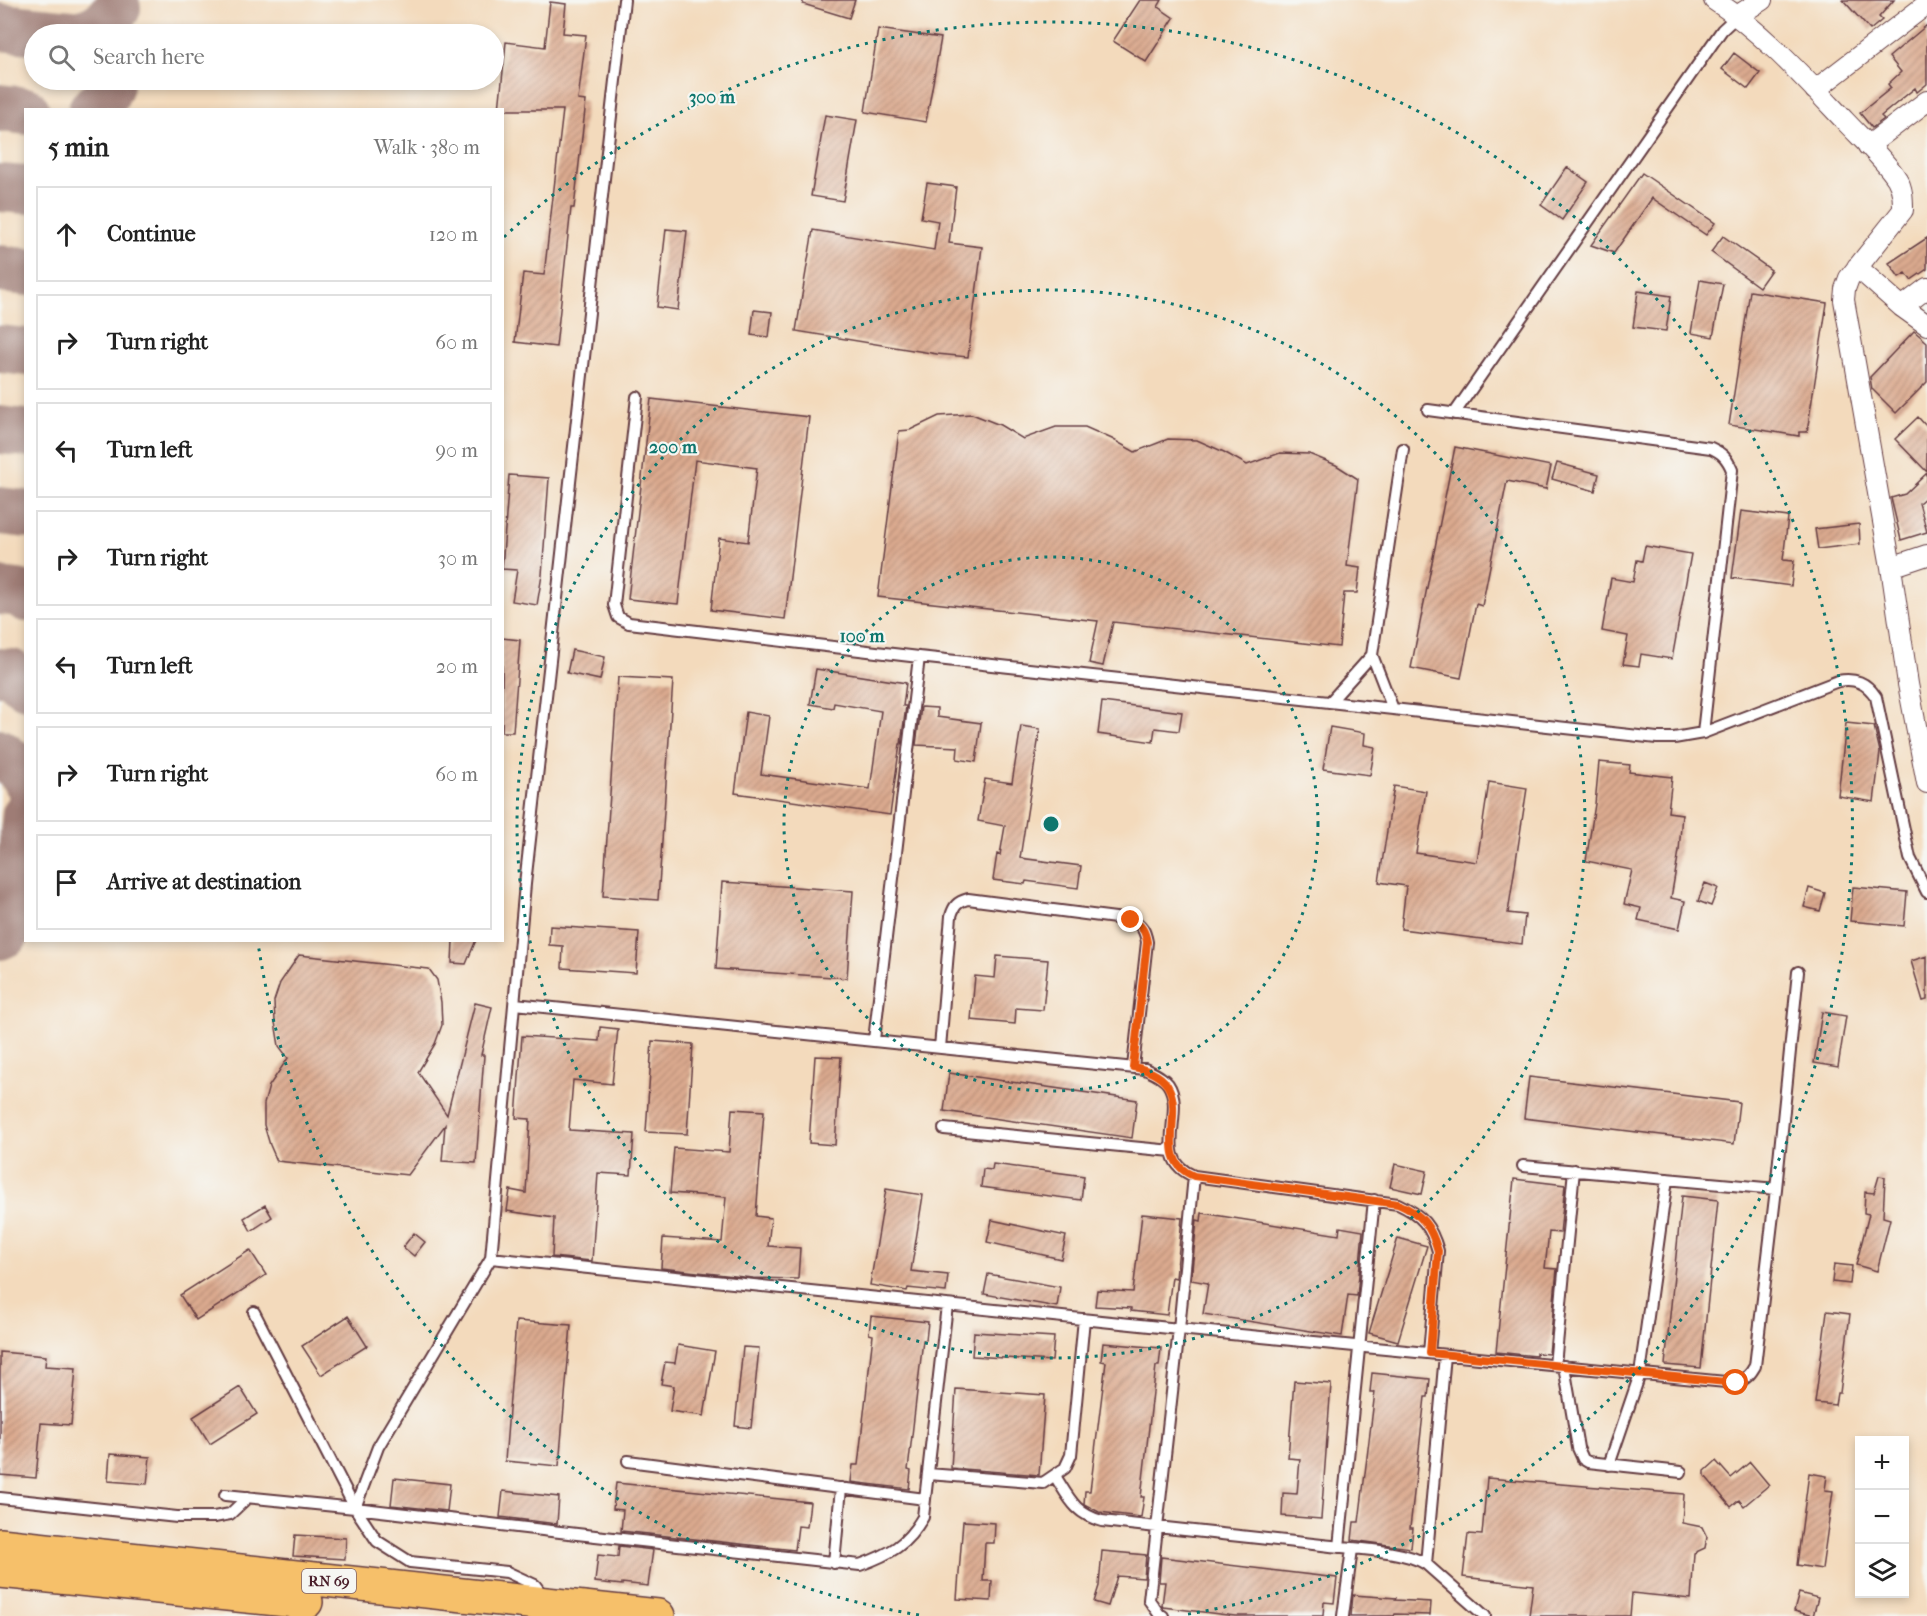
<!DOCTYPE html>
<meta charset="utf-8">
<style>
body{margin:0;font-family:"IM FELL French Canon",serif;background:#f2f2f2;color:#222}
.controls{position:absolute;right:18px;bottom:18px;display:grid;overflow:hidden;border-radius:0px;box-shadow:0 3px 9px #0003}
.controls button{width:54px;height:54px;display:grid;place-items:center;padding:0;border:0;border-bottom:2px solid #e0e0e0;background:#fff;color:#222;font:30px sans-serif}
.stop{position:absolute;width:18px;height:18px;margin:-14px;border:4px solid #ea580c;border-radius:50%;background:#fff}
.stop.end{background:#ea580c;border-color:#fff;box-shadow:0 2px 6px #0008}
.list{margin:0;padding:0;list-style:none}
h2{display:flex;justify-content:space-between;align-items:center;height:78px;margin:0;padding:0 24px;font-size:26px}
h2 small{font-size:20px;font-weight:400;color:#767676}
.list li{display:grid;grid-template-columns:39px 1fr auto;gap:18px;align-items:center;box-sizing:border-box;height:96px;margin:0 12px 12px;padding:0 12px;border:2px solid #e0e0e0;border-radius:0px}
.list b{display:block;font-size:22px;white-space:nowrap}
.list em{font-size:20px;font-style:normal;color:#767676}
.icon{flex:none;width:33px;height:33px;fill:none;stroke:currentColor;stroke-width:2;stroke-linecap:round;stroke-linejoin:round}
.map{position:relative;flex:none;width:1927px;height:1616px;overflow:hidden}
.search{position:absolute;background:#fff;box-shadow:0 3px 9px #0003;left:24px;top:24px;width:480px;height:66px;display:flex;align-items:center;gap:15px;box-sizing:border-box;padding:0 21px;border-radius:33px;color:#767676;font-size:22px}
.panel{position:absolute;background:#fff;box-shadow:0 3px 9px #0003;left:24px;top:108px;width:480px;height:834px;border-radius:0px}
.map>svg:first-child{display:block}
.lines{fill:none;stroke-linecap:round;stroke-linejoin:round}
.taxiway{stroke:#9e7c74;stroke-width:48}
.building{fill:url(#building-hatch)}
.service-casing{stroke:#633b41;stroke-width:14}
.minor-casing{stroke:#633b41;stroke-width:22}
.trunk-casing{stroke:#633b41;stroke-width:36}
.service{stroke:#fff;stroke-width:10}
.minor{stroke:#fff;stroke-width:20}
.trunk{stroke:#f6c06b;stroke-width:33}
.route{stroke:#ea580c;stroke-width:8}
.ring{fill:none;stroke:#0f766e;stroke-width:3;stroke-dasharray:3 6}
.labels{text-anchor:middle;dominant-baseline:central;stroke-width:4.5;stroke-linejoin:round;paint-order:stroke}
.shield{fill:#f6f6f2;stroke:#7e6067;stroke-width:1.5}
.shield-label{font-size:15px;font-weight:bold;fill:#4a1f2b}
.centre{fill:#0f766e;stroke:#f6f6f2;stroke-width:3}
.ring-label{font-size:18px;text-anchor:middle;font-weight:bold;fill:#0f766e;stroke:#f6f6f2;stroke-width:4.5;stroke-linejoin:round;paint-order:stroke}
</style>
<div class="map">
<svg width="1927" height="1616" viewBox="0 0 1927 1616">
<defs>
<pattern id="building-hatch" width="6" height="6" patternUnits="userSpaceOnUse" patternTransform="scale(1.5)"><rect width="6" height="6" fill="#dbaa8f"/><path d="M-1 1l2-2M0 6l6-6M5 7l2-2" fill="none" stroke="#b48a75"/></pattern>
</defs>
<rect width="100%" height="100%" fill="#f6f6f2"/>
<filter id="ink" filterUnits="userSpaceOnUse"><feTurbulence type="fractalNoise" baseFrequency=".0167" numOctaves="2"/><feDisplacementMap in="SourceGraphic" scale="12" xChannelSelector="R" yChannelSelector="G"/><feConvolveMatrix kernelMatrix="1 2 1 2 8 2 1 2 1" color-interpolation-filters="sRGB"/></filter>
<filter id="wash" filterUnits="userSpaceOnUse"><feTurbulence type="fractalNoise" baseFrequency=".008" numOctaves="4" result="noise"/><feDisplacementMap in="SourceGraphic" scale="24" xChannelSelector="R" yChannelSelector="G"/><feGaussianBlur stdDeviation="1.35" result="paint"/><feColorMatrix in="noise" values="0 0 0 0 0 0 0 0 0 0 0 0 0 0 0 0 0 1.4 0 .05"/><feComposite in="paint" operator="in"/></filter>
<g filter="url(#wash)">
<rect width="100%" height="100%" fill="#f3dabc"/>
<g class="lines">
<!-- taxiway -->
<path class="taxiway" d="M 0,27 L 72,34
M 81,34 C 100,29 105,23 117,8
M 0,108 L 26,111
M 92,110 L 103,100 L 110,85
M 0,188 L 26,190
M 0,269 L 26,272
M 0,349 L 26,352
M 0,430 L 26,433
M 0,511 L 26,514
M 0,591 L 19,593 L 26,598
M 0,672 L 11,673 L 26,685
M 0,753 C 11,761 21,769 26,781
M 0,936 L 6,933 L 16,911 L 26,813"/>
</g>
<g id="blocks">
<!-- building -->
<path class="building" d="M 803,0 L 855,0 L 849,18 L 803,4 Z
M 1140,0 L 1162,0 L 1158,7 L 1174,18 L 1146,62 L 1113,41 Z
M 1843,0 L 1894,0 L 1879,17 L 1882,20 L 1870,30 Z
M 550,2 L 566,4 L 563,33 L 586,35 L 578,100 L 586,101 L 574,208 L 571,208 L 556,347 L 515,342 L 523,273 L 544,275 L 563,110 L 499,110 L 506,42 L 545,47 Z
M 1927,25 L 1927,84 L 1917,92 L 1915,88 L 1881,116 L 1884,119 L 1872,128 L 1860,113 L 1891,88 L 1888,84 L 1901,72 L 1889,57 Z
M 878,29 L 941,38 L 926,122 L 865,112 Z
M 1734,53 L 1760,73 L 1748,89 L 1722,69 Z
M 825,115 L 857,120 L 843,201 L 811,196 Z
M 1567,167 L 1588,182 L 1562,220 L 1541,205 Z
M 1642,173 L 1715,223 L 1706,235 L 1652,198 L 1614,253 L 1591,245 Z
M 927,183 L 956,187 L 949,243 L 982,247 L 968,357 L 937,354 L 796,331 L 813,230 L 934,250 L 938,221 L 921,218 Z
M 666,229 L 687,231 L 678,310 L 657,307 Z
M 1723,236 L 1771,270 L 1759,287 L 1711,252 Z
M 1927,238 L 1927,269 L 1911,280 L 1906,273 L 1899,277 L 1889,263 Z
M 1700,280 L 1723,284 L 1713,337 L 1691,333 Z
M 1638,291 L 1671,296 L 1666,331 L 1633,327 Z
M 1750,291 L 1827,303 L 1807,432 L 1799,432 L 1799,436 L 1729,425 Z
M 754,310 L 772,312 L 769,337 L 751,335 Z
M 1914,331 L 1927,342 L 1927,382 L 1896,413 L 1872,389 L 1870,377 Z
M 651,399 L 809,417 L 785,619 L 711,610 L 719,538 L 748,542 L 757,468 L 695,460 L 678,604 L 628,599 Z
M 972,414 L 1000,425 L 1023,439 L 1056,427 L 1085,427 L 1112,439 L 1135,452 L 1168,439 L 1197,440 L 1224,452 L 1247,465 L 1280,453 L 1309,454 L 1336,465 L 1358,479 L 1347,566 L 1360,568 L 1357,593 L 1344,593 L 1339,647 L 1113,622 L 1103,666 L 1089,663 L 1098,621 L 878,597 L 899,431 L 910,430 L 939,416 Z
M 1918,417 L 1927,427 L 1927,472 L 1895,439 Z
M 1455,447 L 1551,466 L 1546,489 L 1507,481 L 1482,606 L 1476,604 L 1461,678 L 1411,668 Z
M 1557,463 L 1599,474 L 1595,491 L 1552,479 Z
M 1927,473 L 1927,496 L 1919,503 L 1927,532 L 1901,540 L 1891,498 L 1905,494 Z
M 509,475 L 549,478 L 542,575 L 537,605 L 512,601 L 517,570 L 502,569 Z
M 1741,511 L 1788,517 L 1783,560 L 1794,561 L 1791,586 L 1732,578 Z
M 1859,524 L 1860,544 L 1818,549 L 1815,529 Z
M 1645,546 L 1691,554 L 1672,659 L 1641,654 L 1639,666 L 1623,664 L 1628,636 L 1602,631 L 1611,578 L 1633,582 L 1637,560 L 1642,561 Z
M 502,638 L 520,640 L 513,732 L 502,732 Z
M 572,650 L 605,657 L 600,680 L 567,673 Z
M 816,669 L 906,683 L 903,706 L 906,706 L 901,744 L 900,744 L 890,815 L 735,793 L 746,712 L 769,716 L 761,774 L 870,789 L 881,711 L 834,703 L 833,708 L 810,704 Z
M 618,677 L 673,680 L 658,900 L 603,896 Z
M 1102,702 L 1182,712 L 1179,731 L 1155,728 L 1153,742 L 1098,734 Z
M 921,707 L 937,708 L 937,717 L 981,723 L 976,762 L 957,759 L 958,747 L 916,745 Z
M 1846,723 L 1874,726 L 1880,752 L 1874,802 L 1838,796 Z
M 1021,726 L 1040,729 L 1020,858 L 1081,866 L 1078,888 L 1026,881 L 1025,884 L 993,880 L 997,854 L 1000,855 L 1005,826 L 978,821 L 985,779 L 1012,783 Z
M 1330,727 L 1365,733 L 1364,745 L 1375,747 L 1370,775 L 1323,769 Z
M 1599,762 L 1630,765 L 1629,772 L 1672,777 L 1668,812 L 1682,814 L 1679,851 L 1671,898 L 1685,901 L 1679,929 L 1638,920 L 1641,908 L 1624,904 L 1632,870 L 1586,861 L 1595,804 Z
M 1489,782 L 1527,788 L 1508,913 L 1525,915 L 1522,944 L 1401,929 L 1406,886 L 1379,882 L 1394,786 L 1426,791 L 1416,853 L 1477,862 Z
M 722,882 L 853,891 L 847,978 L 716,969 Z
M 1705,883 L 1718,888 L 1711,906 L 1698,901 Z
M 1853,887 L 1907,892 L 1904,926 L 1850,921 Z
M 1809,888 L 1825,893 L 1820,911 L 1804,907 Z
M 550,926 L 639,932 L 636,973 L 562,968 L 563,946 L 549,945 Z
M 453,940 L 476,940 L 466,964 L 452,963 Z
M 299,955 L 429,969 L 437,980 L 441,1002 L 442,1025 L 435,1044 L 418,1072 L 447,1115 L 475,1003 L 492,1007 L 481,1055 L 484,1055 L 476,1163 L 442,1161 L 445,1125 L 408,1175 L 277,1161 L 270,1145 L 264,1125 L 264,1104 L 269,1086 L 288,1058 L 279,1046 L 275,1022 L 274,1001 L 280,983 Z
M 997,956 L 1048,960 L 1043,1010 L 1016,1008 L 1015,1024 L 971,1020 L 975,976 L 995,978 Z
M 1927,956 L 1927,1000 L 1923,1001 L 1911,961 Z
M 1822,1012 L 1846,1016 L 1838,1067 L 1814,1063 Z
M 600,1027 L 618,1029 L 612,1084 L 573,1080 L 569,1130 L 634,1134 L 631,1175 L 598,1173 L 592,1261 L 552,1257 L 554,1218 L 507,1211 L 510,1190 L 526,1193 L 530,1119 L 516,1118 L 522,1036 L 599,1041 Z
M 652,1041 L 693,1044 L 687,1134 L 646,1132 Z
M 815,1056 L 841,1057 L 835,1145 L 809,1143 Z
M 949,1073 L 1137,1100 L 1132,1138 L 944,1111 Z
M 1529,1077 L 1739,1102 L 1734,1144 L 1524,1118 Z
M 732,1109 L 764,1111 L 756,1216 L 771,1218 L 768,1246 L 800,1248 L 798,1279 L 753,1278 L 661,1268 L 663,1238 L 722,1242 L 726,1197 L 670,1193 L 674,1148 L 729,1152 Z
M 993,1164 L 1084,1176 L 1081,1200 L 981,1187 L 983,1169 L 992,1170 Z
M 1395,1164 L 1427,1171 L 1422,1194 L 1390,1187 Z
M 1879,1176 L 1885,1177 L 1883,1217 L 1890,1219 L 1877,1271 L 1856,1265 L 1869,1214 L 1864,1213 L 1865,1192 L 1874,1193 Z
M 1514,1179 L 1565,1185 L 1560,1233 L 1549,1232 L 1545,1268 L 1557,1269 L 1549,1354 L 1536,1353 L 1536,1356 L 1496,1352 Z
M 886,1189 L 923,1195 L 911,1271 L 948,1275 L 946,1292 L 908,1288 L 907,1291 L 870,1285 Z
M 1682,1196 L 1718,1200 L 1701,1368 L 1665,1365 Z
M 265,1205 L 272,1217 L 251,1231 L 244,1218 Z
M 1202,1213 L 1339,1235 L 1340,1227 L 1363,1231 L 1357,1296 L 1348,1295 L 1342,1336 L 1203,1314 L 1208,1283 L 1191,1280 L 1197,1220 L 1201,1221 Z
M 1142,1214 L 1182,1218 L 1176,1278 L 1172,1277 L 1167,1315 L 1131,1311 L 1131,1308 L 1095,1306 L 1097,1290 L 1133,1292 Z
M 992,1220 L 1066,1236 L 1061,1259 L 987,1242 Z
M 414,1233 L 425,1242 L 414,1256 L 403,1247 Z
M 1398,1238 L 1427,1246 L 1398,1341 L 1369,1333 Z
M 250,1250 L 266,1275 L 196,1320 L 180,1295 Z
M 1834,1264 L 1852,1266 L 1850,1284 L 1832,1282 Z
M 988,1274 L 1060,1287 L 1057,1307 L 984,1294 Z
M 1827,1311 L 1850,1314 L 1840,1393 L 1837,1393 L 1835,1405 L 1815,1403 Z
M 348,1316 L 367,1346 L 321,1375 L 302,1346 Z
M 871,1316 L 928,1322 L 926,1340 L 923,1340 L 908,1470 L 911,1471 L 909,1489 L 851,1482 L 853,1465 L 858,1465 L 873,1335 L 869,1334 Z
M 516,1321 L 571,1325 L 559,1466 L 505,1461 Z
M 974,1332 L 1054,1337 L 1052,1361 L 972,1356 Z
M 1103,1343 L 1161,1348 L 1159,1366 L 1156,1366 L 1141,1497 L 1144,1497 L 1141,1517 L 1099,1512 L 1084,1504 L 1085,1491 L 1090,1491 L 1106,1362 L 1101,1361 Z
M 678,1345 L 715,1351 L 704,1416 L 670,1411 L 674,1386 L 661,1384 L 665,1362 L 675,1363 Z
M 743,1347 L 759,1348 L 751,1428 L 735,1426 Z
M 0,1352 L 46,1356 L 45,1366 L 76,1368 L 71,1425 L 41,1423 L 36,1478 L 0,1475 Z
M 1372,1373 L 1430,1379 L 1428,1397 L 1425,1397 L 1410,1528 L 1413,1528 L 1411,1548 L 1352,1540 L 1354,1522 L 1359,1522 L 1375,1392 L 1370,1392 Z
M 1294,1381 L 1331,1384 L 1321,1519 L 1282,1516 L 1283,1493 L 1297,1494 L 1300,1459 L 1288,1458 Z
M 240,1387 L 257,1414 L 210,1444 L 193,1417 Z
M 956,1389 L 1045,1395 L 1039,1475 L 951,1468 Z
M 110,1454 L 150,1457 L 147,1484 L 108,1481 Z
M 1716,1461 L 1731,1478 L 1750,1462 L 1769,1485 L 1744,1506 L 1739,1500 L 1731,1507 L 1705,1476 L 1705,1471 Z
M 1809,1473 L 1827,1476 L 1825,1490 L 1833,1491 L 1822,1569 L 1797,1565 Z
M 394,1478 L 450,1484 L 447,1511 L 391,1505 Z
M 1487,1478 L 1684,1494 L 1682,1523 L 1702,1527 L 1707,1537 L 1705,1548 L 1694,1553 L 1691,1599 L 1632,1593 L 1630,1616 L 1529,1616 L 1533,1585 L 1463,1577 L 1468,1534 L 1482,1535 Z
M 616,1483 L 810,1502 L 807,1527 L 798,1526 L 795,1550 L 621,1531 L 623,1510 L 613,1509 Z
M 503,1491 L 559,1497 L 557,1524 L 500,1517 Z
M 963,1521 L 995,1523 L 994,1543 L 985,1543 L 983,1581 L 992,1581 L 991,1601 L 957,1599 Z
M 295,1535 L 346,1538 L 345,1559 L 293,1556 Z
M 619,1546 L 653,1550 L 648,1586 L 622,1583 L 622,1585 L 595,1582 L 598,1555 L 618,1557 Z
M 1102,1551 L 1146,1555 L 1144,1578 L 1117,1576 L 1108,1606 L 1094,1602 L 1099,1586 Z
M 1161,1557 L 1337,1578 L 1334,1603 L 1324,1602 L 1323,1616 L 1235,1616 L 1163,1607 L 1162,1605 L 1165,1582 L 1159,1582 Z
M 1799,1593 L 1818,1598 L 1813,1616 L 1794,1611 Z
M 1353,1595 L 1396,1598 L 1395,1600 L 1431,1602 L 1430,1615 L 1395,1614 L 1394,1616 L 1351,1616 Z"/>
</g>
</g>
<g filter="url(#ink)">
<use href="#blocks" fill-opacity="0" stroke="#633b41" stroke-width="1.5"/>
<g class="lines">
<!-- service casing -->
<g class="service-casing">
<path id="service" d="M 637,397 L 614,605 L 618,617 L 629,623 L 919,657 L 1657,738 L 1674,738 L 1703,733 L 1838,681 C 1855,678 1866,682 1876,697 L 1910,858 L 1927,892
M 1428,410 L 1711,448 C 1722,453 1727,458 1732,470 L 1703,733
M 1454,414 L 1722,30 L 1737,16
M 1330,702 L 1372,655
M 1393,709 L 1372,655 L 1403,449
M 515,1004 L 1145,1069 C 1153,1073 1162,1076 1168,1084 C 1187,1112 1150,1159 1194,1176 L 1398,1204 C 1422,1215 1431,1226 1438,1251 L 1429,1353
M 874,1040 L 919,657
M 940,1048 L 951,916 C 954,906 957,902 968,899 L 1131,920 C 1142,924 1145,931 1147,942 L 1133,1067
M 944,1129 L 1172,1151
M 1523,1166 L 1776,1189
M 491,1258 L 1179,1329 L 1736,1383 C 1746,1379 1750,1375 1755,1366 L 1776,1189 L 1798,972
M 254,1312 L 355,1508 L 377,1541 L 410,1562 L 507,1572 L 535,1585 L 543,1596
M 1555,1365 L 1574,1170
M 1564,1366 L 1578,1448 L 1583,1459 L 1588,1462 L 1681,1472
M 628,1461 L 925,1499
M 1609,1465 L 1640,1374 L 1667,1179
M 928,1474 L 1043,1483 L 1065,1468 L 1071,1455 L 1084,1319
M 1055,1476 C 1069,1498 1075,1514 1102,1521 C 1175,1529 1249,1537 1322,1545 C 1352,1549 1401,1549 1426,1564 L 1485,1616
M 225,1495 L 355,1508 L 577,1534 L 860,1565 C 890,1554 907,1545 923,1517 L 947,1305
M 0,1498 L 177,1517 L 214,1517 L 230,1514 L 248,1497
M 355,1508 L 378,1447 L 491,1258 L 525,884 L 624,0
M 1339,1547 L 1374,1200
M 834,1563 L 841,1488
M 1426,1564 L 1445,1355
M 1163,1616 L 1159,1614 L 1149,1600 L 1179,1329 L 1194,1176
M 1343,1616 L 1352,1549"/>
</g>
<!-- minor casing -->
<g class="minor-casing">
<path id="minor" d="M 1714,0 C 1762,31 1806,80 1845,121 C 1861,138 1885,160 1897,179 C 1903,189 1903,200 1903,210 L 1849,278 L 1845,289 L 1844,300 L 1891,567 L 1908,684 L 1927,783
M 1737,16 L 1762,0
M 1815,90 L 1927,4
M 1868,146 L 1927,101
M 1857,267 L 1902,307 L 1927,325
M 1902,307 L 1927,288
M 1891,567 L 1927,555"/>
</g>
<!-- trunk casing -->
<g class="trunk-casing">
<path id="trunk" d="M 0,1545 L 658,1616
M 0,1571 L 306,1602"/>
</g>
<!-- service -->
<use href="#service" class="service"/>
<!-- minor -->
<use href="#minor" class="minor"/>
<!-- trunk -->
<use href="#trunk" class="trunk"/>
</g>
</g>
<g class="lines" filter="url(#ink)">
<!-- route -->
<path class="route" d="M 1131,920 C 1142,924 1145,931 1147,942 L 1133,1067 C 1212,1081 1140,1155 1194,1176 L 1398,1204 C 1422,1214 1431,1226 1438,1251 L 1430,1353 L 1736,1383"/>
</g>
<!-- distance rings -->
<g class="ring">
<circle cx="1051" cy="824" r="267"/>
<circle cx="1051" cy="824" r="534"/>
<path d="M919 1615A802 802 0 0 1 258 943M504 237A802 802 0 1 1 1183 1615"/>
</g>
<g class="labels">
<!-- shield labels -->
<rect class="shield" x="302" y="1569" width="54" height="24" rx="4.5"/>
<g class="shield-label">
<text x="329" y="1581">RN 69</text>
</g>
</g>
<circle cx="1051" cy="824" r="9" class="centre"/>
<g class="ring-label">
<text x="712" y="103">300 m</text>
<text x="673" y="453">200 m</text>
<text x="862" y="642">100 m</text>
</g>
</svg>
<div class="controls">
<button>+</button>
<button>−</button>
<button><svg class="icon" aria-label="layers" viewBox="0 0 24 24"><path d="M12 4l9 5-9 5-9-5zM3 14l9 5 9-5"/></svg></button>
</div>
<div class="stop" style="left:1736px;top:1383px"></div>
<div class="stop end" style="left:1131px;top:920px"></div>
<div class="search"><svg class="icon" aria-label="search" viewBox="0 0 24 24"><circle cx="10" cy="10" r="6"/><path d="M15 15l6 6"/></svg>Search here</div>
<section class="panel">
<h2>5 min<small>Walk · 380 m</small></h2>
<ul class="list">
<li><svg class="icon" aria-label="ahead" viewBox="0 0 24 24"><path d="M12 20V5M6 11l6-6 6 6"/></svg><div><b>Continue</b></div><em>120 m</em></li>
<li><svg class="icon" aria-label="right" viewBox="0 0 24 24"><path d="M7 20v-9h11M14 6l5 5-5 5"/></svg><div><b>Turn right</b></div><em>60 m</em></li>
<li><svg class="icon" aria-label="left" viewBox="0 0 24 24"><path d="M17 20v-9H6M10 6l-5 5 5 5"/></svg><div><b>Turn left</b></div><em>90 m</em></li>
<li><svg class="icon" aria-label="right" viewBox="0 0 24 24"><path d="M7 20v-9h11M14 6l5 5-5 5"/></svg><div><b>Turn right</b></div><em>30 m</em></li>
<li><svg class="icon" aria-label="left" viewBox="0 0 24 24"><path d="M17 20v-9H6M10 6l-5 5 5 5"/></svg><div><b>Turn left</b></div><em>20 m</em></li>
<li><svg class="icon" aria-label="right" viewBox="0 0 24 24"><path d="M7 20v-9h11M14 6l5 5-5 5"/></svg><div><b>Turn right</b></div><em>60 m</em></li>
<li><svg class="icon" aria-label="arrive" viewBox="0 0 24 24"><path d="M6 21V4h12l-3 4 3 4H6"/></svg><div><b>Arrive at destination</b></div></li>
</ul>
</section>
</div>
